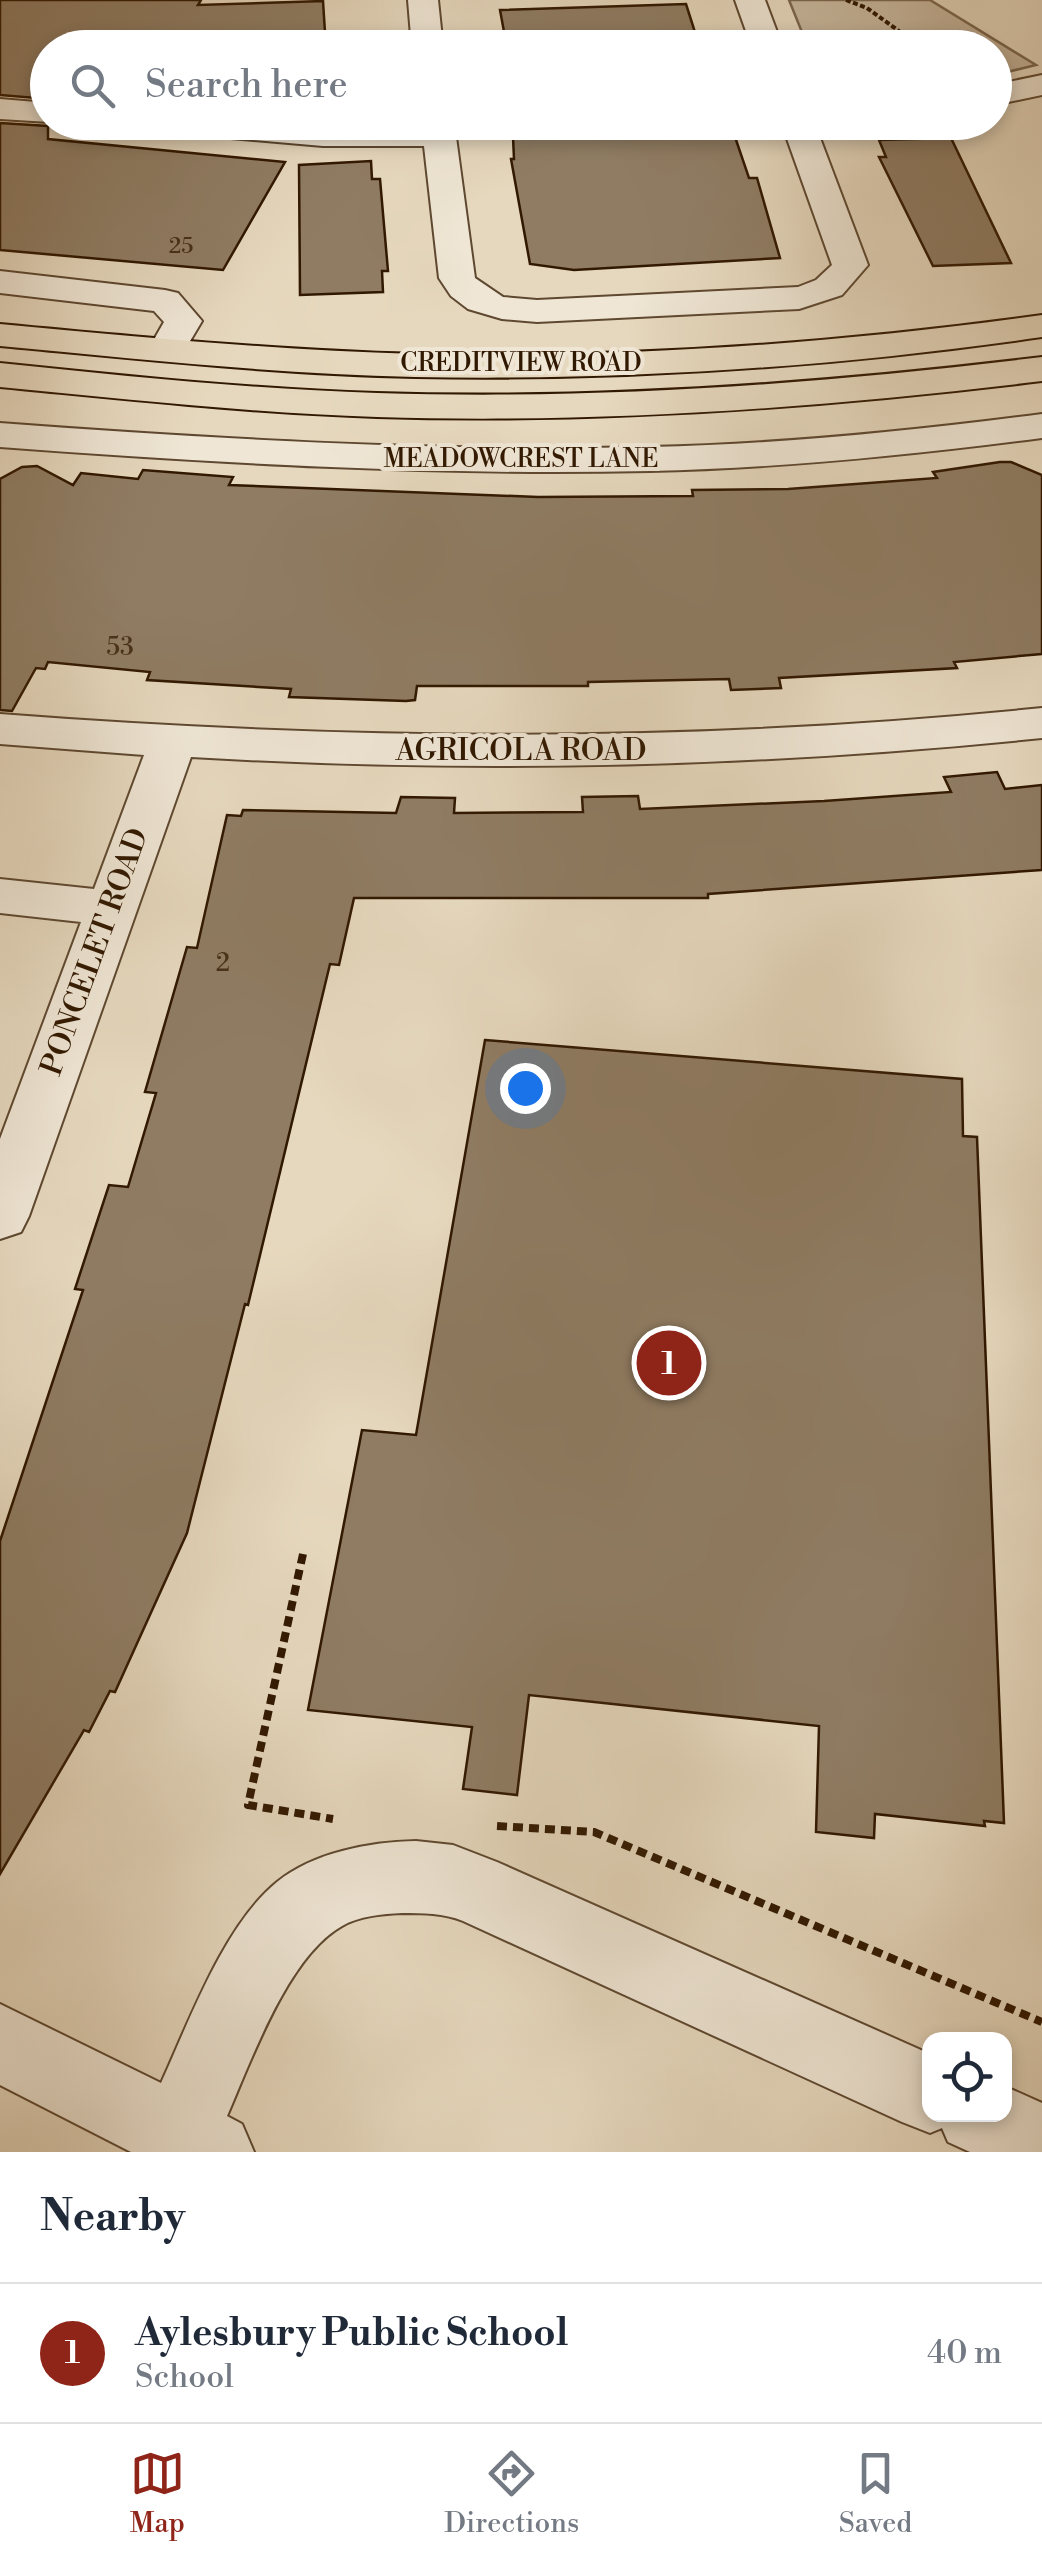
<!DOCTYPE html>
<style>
body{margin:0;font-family:"Libre Bodoni",serif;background:#f2f2f3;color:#1f2937}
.controls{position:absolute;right:30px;bottom:30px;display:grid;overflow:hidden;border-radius:20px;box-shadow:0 5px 15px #0003}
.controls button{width:90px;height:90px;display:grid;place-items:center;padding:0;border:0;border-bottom:2px solid #e0e1e3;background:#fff;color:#1f2937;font:50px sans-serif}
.you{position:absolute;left:525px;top:1088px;width:35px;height:35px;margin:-25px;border:8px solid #fff;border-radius:50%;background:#1a73e8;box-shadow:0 0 0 15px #1a73e833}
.badge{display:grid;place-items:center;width:65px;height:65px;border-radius:50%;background:#8f2418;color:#fff;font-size:32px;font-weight:700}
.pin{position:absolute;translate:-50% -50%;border:5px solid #fff;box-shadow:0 2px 10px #0006}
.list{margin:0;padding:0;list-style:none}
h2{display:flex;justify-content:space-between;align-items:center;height:130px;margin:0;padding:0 40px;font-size:42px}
h2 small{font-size:32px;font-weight:400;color:#747a83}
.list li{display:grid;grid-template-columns:65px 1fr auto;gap:30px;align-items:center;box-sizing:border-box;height:140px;padding:0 40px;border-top:2px solid #e0e1e3}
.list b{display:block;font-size:38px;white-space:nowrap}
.list p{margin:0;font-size:32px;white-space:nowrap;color:#747a83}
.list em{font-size:32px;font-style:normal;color:#747a83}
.icon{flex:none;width:55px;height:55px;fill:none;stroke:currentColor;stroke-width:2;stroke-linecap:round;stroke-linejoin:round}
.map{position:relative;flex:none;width:1042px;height:2152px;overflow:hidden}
.search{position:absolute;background:#fff;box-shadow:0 5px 15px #0003;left:30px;right:30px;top:30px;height:110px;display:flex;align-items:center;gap:25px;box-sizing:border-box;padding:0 35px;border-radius:55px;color:#747a83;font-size:38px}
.sheet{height:270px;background:#fff}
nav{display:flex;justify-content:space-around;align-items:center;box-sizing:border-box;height:140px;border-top:2px solid #e0e1e3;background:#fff;font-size:28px;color:#747a83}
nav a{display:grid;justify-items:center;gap:5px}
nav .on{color:#8f2418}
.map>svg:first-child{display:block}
.green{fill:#c7b79e;stroke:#7c684f;stroke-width:2.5}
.building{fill:#8f7c63;stroke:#311800;stroke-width:2.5}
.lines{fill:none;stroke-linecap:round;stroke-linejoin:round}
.minor-casing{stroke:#5e4830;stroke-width:4}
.major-casing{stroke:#311800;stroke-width:4}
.path-far1{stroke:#311800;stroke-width:4;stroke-dasharray:5 2.5;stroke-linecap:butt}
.path{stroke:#311800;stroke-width:8;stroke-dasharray:10 6;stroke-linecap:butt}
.minor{fill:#efe6d5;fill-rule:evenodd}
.major{fill:#e6d8be;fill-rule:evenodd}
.labels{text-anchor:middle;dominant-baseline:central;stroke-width:8;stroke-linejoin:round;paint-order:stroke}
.far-number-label{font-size:22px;fill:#483119}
.far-street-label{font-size:25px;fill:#311800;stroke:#efe6d5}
.number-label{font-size:25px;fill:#483119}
.street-label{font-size:30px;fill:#311800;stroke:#efe6d5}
</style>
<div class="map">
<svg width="1042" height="2152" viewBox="0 0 1042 2152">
<rect width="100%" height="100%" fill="#e6d8be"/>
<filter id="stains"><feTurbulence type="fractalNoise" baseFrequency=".002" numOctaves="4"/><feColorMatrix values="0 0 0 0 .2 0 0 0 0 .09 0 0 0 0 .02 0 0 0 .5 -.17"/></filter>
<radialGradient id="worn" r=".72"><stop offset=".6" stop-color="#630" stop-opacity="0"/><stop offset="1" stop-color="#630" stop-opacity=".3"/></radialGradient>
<!-- green -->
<path class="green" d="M 789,0 L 930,0 L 1036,65 L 995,75 L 994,48 L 808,47 Z"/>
<!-- building -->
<path class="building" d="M 0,0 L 201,0 L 198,5 L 323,1 L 326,48 L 48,48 L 48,99 L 0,95 Z
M 686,4 L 700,48 L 507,48 L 500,10 Z
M 521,122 L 724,122 L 726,131 L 733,131 L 749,178 L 757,178 L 780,258 L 574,270 L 530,264 L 511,159 L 514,159 L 513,137 L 524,136 Z
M 0,123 L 48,126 L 48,139 L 285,162 L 223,270 L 0,250 Z
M 951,138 L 1011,263 L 933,266 L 879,157 L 886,157 L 879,140 Z
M 371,161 L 372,179 L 380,179 L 388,271 L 382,271 L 383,292 L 300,295 L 299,165 Z
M 1000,462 L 1011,462 L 1042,475 L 1042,654 L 954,662 L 957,668 L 779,678 L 781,688 L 731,690 L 729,679 L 588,682 L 588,686 L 417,686 L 415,700 L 406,701 L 289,697 L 291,689 L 147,680 L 150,672 L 48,662 L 45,669 L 36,668 L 12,711 L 0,710 L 0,479 L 22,467 L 37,466 L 73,485 L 81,473 L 138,479 L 143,470 L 233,477 L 229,485 L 538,497 L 693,496 L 692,490 L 788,489 L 937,478 L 933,472 Z
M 997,772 L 1005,789 L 1042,785 L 1042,870 L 708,894 L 708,898 L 354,898 L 339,965 L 330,964 L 248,1305 L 245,1304 L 187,1533 L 115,1692 L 110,1691 L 89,1732 L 84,1730 L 0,1874 L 0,1541 L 83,1290 L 75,1289 L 109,1185 L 128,1187 L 156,1093 L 145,1092 L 187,947 L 197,948 L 227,815 L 241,816 L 243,810 L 396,813 L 401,797 L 455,798 L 454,813 L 583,812 L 582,797 L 638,796 L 640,809 L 824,801 L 951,792 L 944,777 Z
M 485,1040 L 962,1079 L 963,1136 L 977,1137 L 1004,1823 L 984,1821 L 985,1826 L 875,1814 L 874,1838 L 816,1832 L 819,1726 L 529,1695 L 517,1795 L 463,1789 L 472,1727 L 308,1710 L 362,1430 L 416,1435 Z"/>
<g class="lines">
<!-- minor casing -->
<g class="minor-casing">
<path id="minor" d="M 408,0 L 438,0 L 443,48 L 412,48 Z
M 735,0 L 765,0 L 783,48 L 752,48 Z
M 1042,75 L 1042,95 L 994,105 L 994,85 Z
M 0,99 L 48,103 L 49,122 L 0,119 Z
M 147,122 L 323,126 L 454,122 L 475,278 L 503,297 L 537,300 L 798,287 L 816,280 L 832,265 L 781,122 L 814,122 L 868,265 L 842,295 L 799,309 L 537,322 L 502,319 L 468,309 L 451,296 L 439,278 L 424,146 L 323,146 L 163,132 L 151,129 Z
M 0,271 L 165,290 L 178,293 L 202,321 L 180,358 L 167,361 L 154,358 L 148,350 L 164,322 L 154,311 L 0,293 Z
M 1042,414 L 1042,438 C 912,455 782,468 650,471 C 433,476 216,463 0,447 L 0,423 C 216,439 433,452 650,447 C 782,444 912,431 1042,414 Z
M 1042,708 L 1042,738 C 758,767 476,774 191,757 L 29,1216 L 21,1232 L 0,1239 L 0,1139 L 81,922 L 0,913 L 0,879 L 94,889 L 144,755 L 0,744 L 0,714 C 352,741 690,744 1042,708 Z
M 416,1841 L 453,1845 L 497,1862 L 930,2054 L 930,2114 L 1004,2114 L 1004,2086 L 1042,2103 L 1042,2152 L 970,2152 L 948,2142 L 942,2128 L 930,2133 L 902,2122 L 463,1921 C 444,1913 422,1913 402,1913 C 382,1914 359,1916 342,1926 C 288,1956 251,2061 227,2116 L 242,2124 L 254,2152 L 131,2152 L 0,2085 L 0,2004 L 161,2083 C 189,2022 224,1925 277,1882 C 314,1852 370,1842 416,1841 Z"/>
</g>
<!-- major casing -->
<g class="major-casing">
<path id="major" d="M 1042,315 L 1042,337 C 834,367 626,381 415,377 C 276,374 138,359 0,346 L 0,324 C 138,337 276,350 415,354 C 626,358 834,344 1042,315 Z
M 1042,357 L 1042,381 C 821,408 600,424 377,417 C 251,413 125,399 0,387 L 0,363 C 125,376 251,389 377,393 C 600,400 821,384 1042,357 Z"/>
</g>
<!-- path-far1 -->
<path class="path-far1" d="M 846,0 L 867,8 L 899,31 L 902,48"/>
<!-- path -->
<path class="path" d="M 303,1554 L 248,1805 L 333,1819
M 497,1826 L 594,1832 L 1042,2022"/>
<!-- minor -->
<use href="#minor" class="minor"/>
<!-- major -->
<use href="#major" class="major"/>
</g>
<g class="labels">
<!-- far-number labels -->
<g class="far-number-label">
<text x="181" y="246">25</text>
</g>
<!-- far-street labels -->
<g class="far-street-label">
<text x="521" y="363">CREDITVIEW ROAD</text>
<text x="521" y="459">MEADOWCREST LANE</text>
</g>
<!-- number labels -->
<g class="number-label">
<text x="120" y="647">53</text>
<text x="223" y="963">2</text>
</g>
<!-- street labels -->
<g class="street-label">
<text x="521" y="751">AGRICOLA ROAD</text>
<text transform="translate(95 952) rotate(-70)">PONCELET ROAD</text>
</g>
</g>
<rect width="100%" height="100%" filter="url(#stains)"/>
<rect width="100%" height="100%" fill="url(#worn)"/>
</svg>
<div class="controls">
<button><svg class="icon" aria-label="locate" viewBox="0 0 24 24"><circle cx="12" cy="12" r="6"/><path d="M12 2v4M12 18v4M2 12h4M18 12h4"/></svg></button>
</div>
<div class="you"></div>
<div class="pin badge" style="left:669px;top:1363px">1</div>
<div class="search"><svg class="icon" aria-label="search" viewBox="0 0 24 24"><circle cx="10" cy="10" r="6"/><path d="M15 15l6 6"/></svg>Search here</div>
</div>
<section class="sheet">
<h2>Nearby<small></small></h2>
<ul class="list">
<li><span class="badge">1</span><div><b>Aylesbury Public School</b><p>School</p></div><em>40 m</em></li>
</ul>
</section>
<nav>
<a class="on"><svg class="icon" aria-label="map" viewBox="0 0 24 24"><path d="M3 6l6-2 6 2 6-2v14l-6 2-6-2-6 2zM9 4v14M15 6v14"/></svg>Map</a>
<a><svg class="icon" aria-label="directions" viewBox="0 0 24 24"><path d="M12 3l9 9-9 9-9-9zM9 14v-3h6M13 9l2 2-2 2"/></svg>Directions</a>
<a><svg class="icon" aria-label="saved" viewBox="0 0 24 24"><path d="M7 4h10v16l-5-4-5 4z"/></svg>Saved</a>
</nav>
